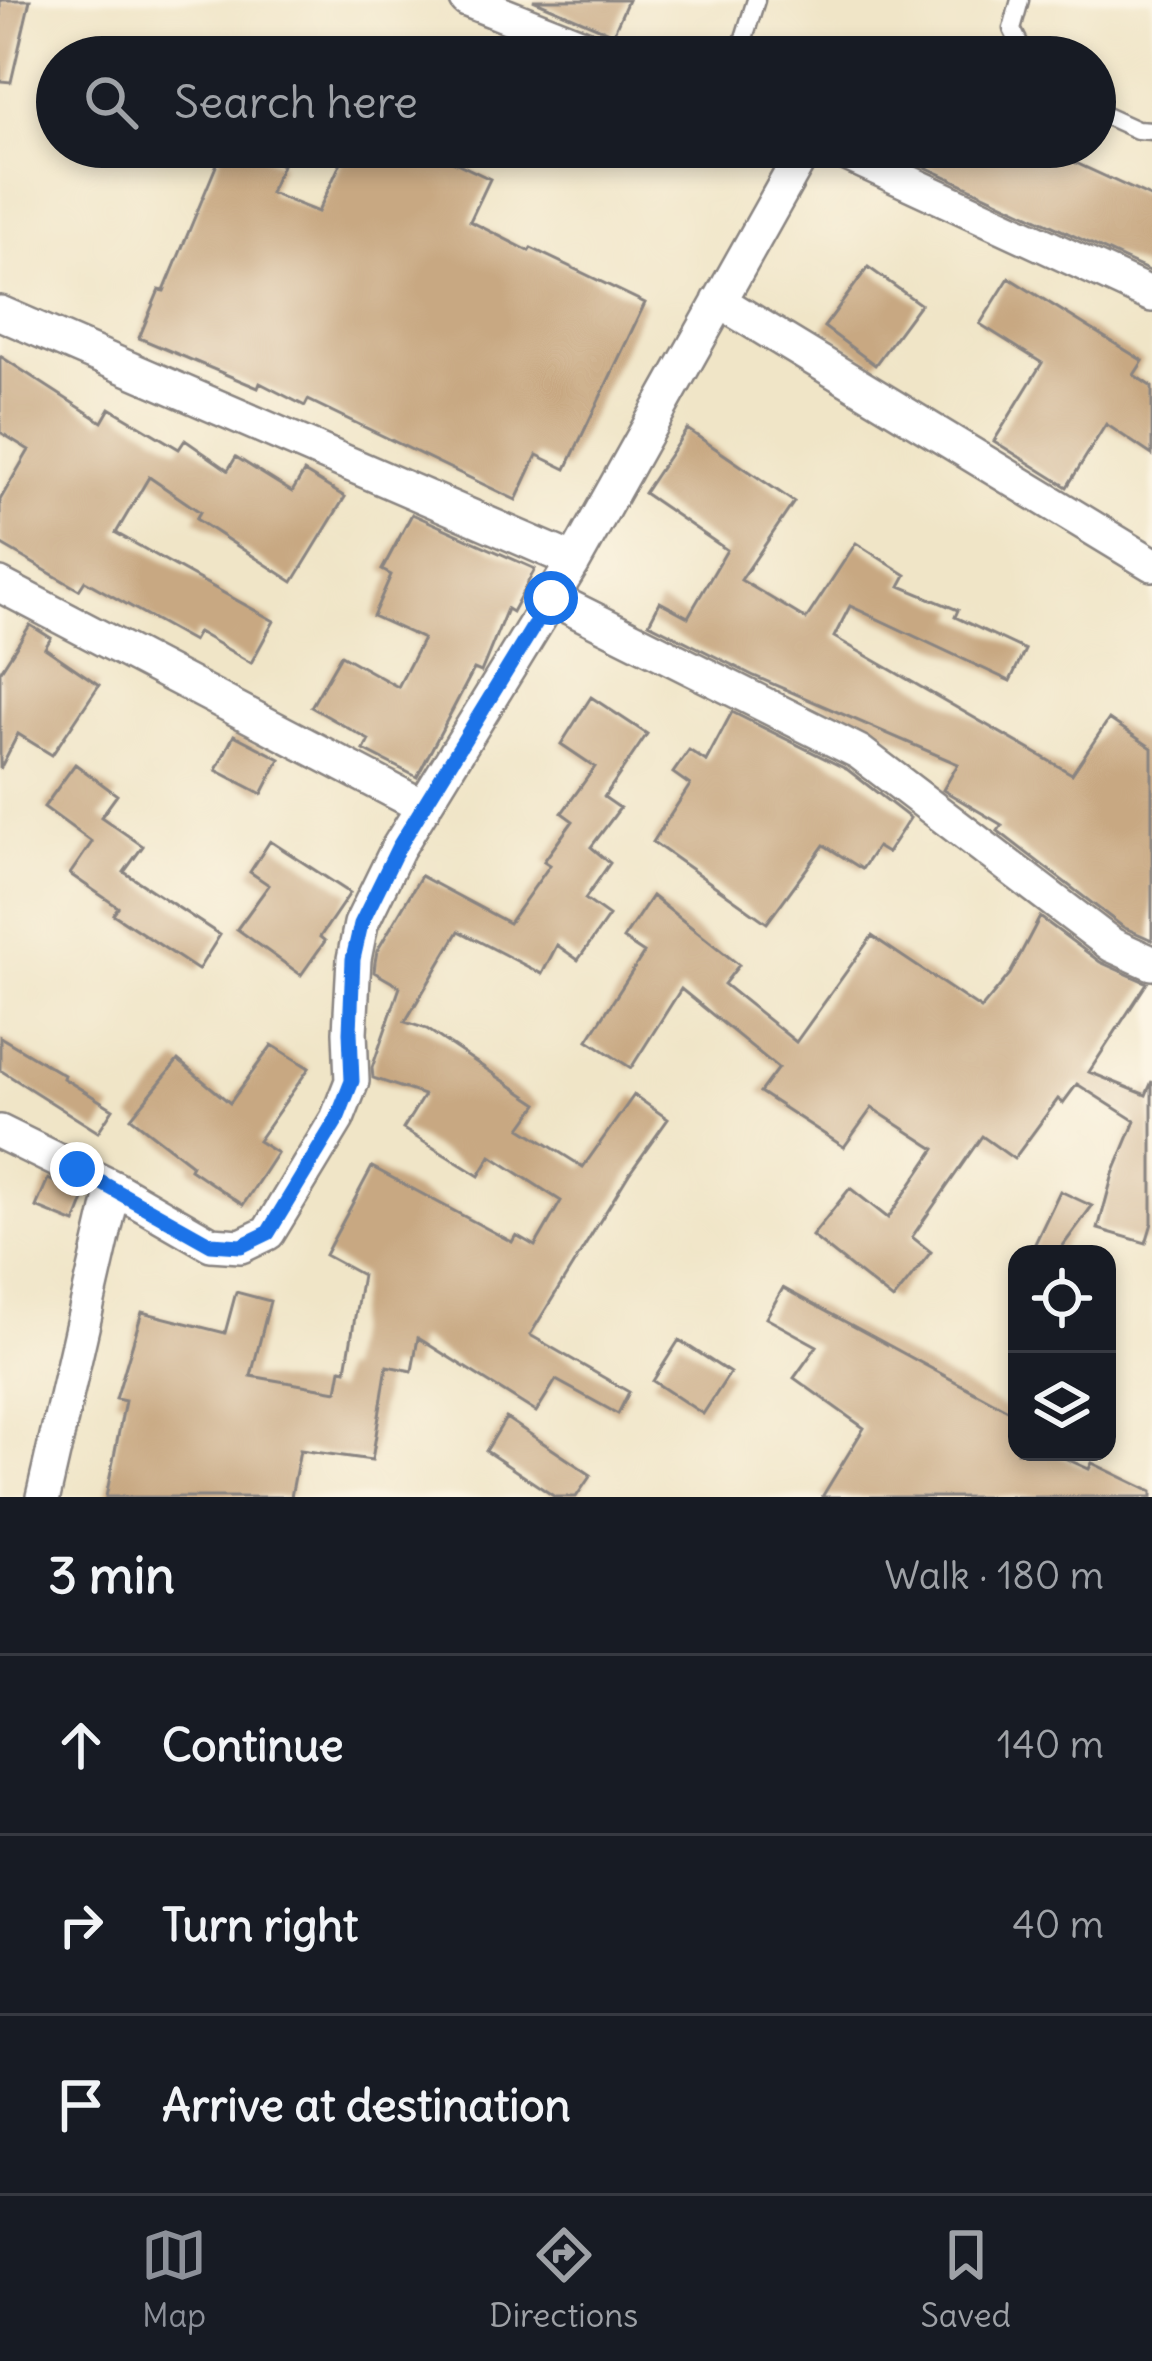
<!DOCTYPE html>
<meta charset="utf-8">
<style>
body{margin:0;font-family:Delius,sans-serif;background:#242831;color:#f1f3f6}
.controls{position:absolute;right:36px;bottom:36px;display:grid;overflow:hidden;border-radius:24px;box-shadow:0 6px 18px #0003}
.controls button{width:108px;height:108px;display:grid;place-items:center;padding:0;border:0;border-bottom:3px solid #363941;background:#171b24;color:#f1f3f6;font:60px sans-serif}
.stop{position:absolute;width:36px;height:36px;margin:-27px;border:9px solid #1a73e8;border-radius:50%;background:#fff}
.stop.end{background:#1a73e8;border-color:#fff;box-shadow:0 3px 12px #0008}
.list{margin:0;padding:0;list-style:none}
h2{display:flex;justify-content:space-between;align-items:center;height:156px;margin:0;padding:0 48px;font-size:51px}
h2 small{font-size:39px;font-weight:400;color:#9ea1a6}
.list li{display:grid;grid-template-columns:78px 1fr auto;gap:36px;align-items:center;box-sizing:border-box;height:180px;padding:0 48px;border-top:3px solid #363941}
.list b{display:block;font-size:45px;white-space:nowrap}
.list em{font-size:39px;font-style:normal;color:#9ea1a6}
.icon{flex:none;width:66px;height:66px;fill:none;stroke:currentColor;stroke-width:2;stroke-linecap:round;stroke-linejoin:round}
.map{position:relative;flex:none;width:1152px;height:1497px;overflow:hidden}
.search{position:absolute;background:#171b24;box-shadow:0 6px 18px #0003;left:36px;right:36px;top:36px;height:132px;display:flex;align-items:center;gap:30px;box-sizing:border-box;padding:0 42px;border-radius:66px;color:#9ea1a6;font-size:45px}
.sheet{height:696px;background:#171b24}
nav{display:flex;justify-content:space-around;align-items:center;box-sizing:border-box;height:168px;border-top:3px solid #363941;background:#171b24;font-size:33px;color:#9ea1a6}
nav a{display:grid;justify-items:center;gap:6px}
nav .on{color:#8c9099}
.map>svg:first-child{display:block}
.building{fill:#c8a882}
.lines{fill:none;stroke-linecap:round;stroke-linejoin:round}
.lane-casing{stroke:#898481;stroke-width:21}
.street-casing{stroke:#898481;stroke-width:38}
.lane{stroke:#fff;stroke-width:16}
.street{stroke:#fff;stroke-width:33}
.route{stroke:#1a73e8;stroke-width:15}
</style>
<div class="map">
<svg width="1152" height="1497" viewBox="0 0 1152 1497">
<rect width="100%" height="100%" fill="#fcf5e5"/>
<filter id="ink" filterUnits="userSpaceOnUse"><feTurbulence type="fractalNoise" baseFrequency=".00833" numOctaves="2"/><feDisplacementMap in="SourceGraphic" scale="24" xChannelSelector="R" yChannelSelector="G"/><feConvolveMatrix kernelMatrix="1 2 1 2 8 2 1 2 1" color-interpolation-filters="sRGB"/></filter>
<filter id="wash" filterUnits="userSpaceOnUse"><feTurbulence type="fractalNoise" baseFrequency=".004" numOctaves="4" result="noise"/><feDisplacementMap in="SourceGraphic" scale="48" xChannelSelector="R" yChannelSelector="G"/><feGaussianBlur stdDeviation="2.7" result="paint"/><feColorMatrix in="noise" values="0 0 0 0 0 0 0 0 0 0 0 0 0 0 0 0 0 1.4 0 .05"/><feComposite in="paint" operator="in"/></filter>
<g filter="url(#wash)">
<rect width="100%" height="100%" fill="#f0e5c7"/>
<g id="blocks">
<!-- building -->
<path class="building" d="M 0,0 L 30,0 L 11,82 L 0,81 Z
M 533,0 L 628,0 L 613,34 Z
M 224,147 L 241,147 L 282,165 L 270,193 L 318,212 L 348,147 L 423,147 L 490,179 L 470,221 L 529,251 L 531,248 L 645,303 L 566,469 L 537,455 L 516,500 L 308,400 L 305,406 L 260,383 L 258,388 L 139,338 L 159,290 L 164,291 Z
M 882,147 L 1041,147 L 1152,198 L 1152,272 Z
M 868,267 L 920,304 L 875,365 L 824,327 Z
M 1009,278 L 1143,361 L 1134,375 L 1152,387 L 1152,455 L 1106,424 L 1067,487 L 994,441 L 1042,363 L 980,324 Z
M 0,356 L 102,422 L 110,408 L 179,449 L 185,440 L 228,470 L 236,457 L 292,492 L 304,472 L 345,497 L 293,582 L 196,519 L 200,512 L 149,477 L 116,533 L 274,621 L 251,663 L 198,632 L 193,641 L 85,581 L 79,590 L 0,544 L 0,500 L 29,450 L 0,432 Z
M 687,429 L 794,502 L 741,580 L 806,619 L 856,543 L 906,575 L 900,586 L 958,610 L 955,617 L 1025,650 L 1010,681 L 850,606 L 834,637 L 1072,774 L 1109,719 L 1152,748 L 1152,940 L 1123,927 L 998,831 L 1002,825 L 943,790 L 958,764 L 754,676 L 649,623 L 660,602 L 688,617 L 727,550 L 644,493 Z
M 412,514 L 535,569 L 512,612 L 507,609 L 481,672 L 474,669 L 417,777 L 364,750 L 369,740 L 311,707 L 341,655 L 398,687 L 423,639 L 373,616 L 391,575 L 382,570 Z
M 30,625 L 51,638 L 45,648 L 99,685 L 52,755 L 18,734 L 0,769 L 0,672 Z
M 591,697 L 647,734 L 604,797 L 620,808 L 591,847 L 610,863 L 585,899 L 609,916 L 578,960 L 557,945 L 542,974 L 459,931 L 405,1022 L 427,1029 L 538,1104 L 521,1128 L 583,1167 L 634,1095 L 668,1119 L 629,1174 L 530,1335 L 629,1392 L 618,1414 L 556,1380 L 536,1412 L 418,1338 L 412,1371 L 387,1366 L 372,1460 L 300,1450 L 291,1497 L 106,1497 L 125,1401 L 116,1399 L 142,1312 L 225,1333 L 236,1292 L 270,1301 L 251,1376 L 337,1391 L 341,1369 L 346,1370 L 362,1275 L 325,1255 L 372,1167 L 512,1242 L 516,1235 L 535,1246 L 561,1201 L 491,1156 L 479,1176 L 403,1129 L 424,1095 L 373,1078 L 372,1068 L 400,987 L 374,972 L 375,962 L 377,951 L 421,876 L 509,923 L 550,865 L 544,861 L 573,821 L 562,813 L 595,767 L 561,744 Z
M 732,712 L 848,770 L 910,818 L 887,853 L 877,847 L 862,869 L 824,845 L 767,923 L 653,842 L 690,785 L 673,773 L 689,750 L 706,761 Z
M 234,735 L 280,759 L 262,794 L 216,770 Z
M 75,764 L 117,795 L 101,817 L 143,846 L 124,872 L 220,935 L 198,970 L 113,914 L 118,907 L 70,874 L 92,842 L 44,807 Z
M 270,841 L 350,893 L 320,937 L 325,941 L 301,975 L 237,929 L 269,885 L 250,872 Z
M 652,896 L 739,965 L 724,984 L 796,1042 L 872,936 L 981,1009 L 1010,974 L 1040,917 L 1100,962 L 1147,983 L 1089,1072 L 1146,1095 L 1152,1081 L 1152,1223 L 1146,1243 L 1098,1229 L 1113,1174 L 1135,1121 L 1077,1084 L 1063,1103 L 1058,1099 L 1014,1159 L 982,1136 L 912,1237 L 931,1252 L 893,1300 L 812,1236 L 850,1188 L 888,1218 L 935,1149 L 872,1108 L 844,1147 L 760,1092 L 778,1068 L 681,989 L 631,1068 L 588,1040 L 644,953 L 623,939 Z
M 0,1037 L 64,1075 L 63,1078 L 113,1109 L 98,1132 L 0,1070 Z
M 272,1045 L 309,1068 L 258,1141 L 277,1153 L 243,1205 L 190,1169 L 192,1165 L 131,1118 L 178,1060 L 230,1103 Z
M 48,1179 L 85,1197 L 75,1223 L 36,1207 Z
M 1060,1191 L 1092,1206 L 1057,1254 L 1030,1254 Z
M 783,1288 L 1017,1415 L 1017,1452 L 1051,1452 L 1089,1469 L 1092,1463 L 1152,1492 L 1152,1497 L 822,1497 L 864,1428 L 794,1378 L 817,1346 L 766,1318 Z
M 679,1340 L 730,1373 L 703,1414 L 653,1381 Z
M 506,1418 L 591,1475 L 576,1497 L 555,1497 L 486,1451 Z"/>
</g>
</g>
<g filter="url(#ink)">
<use href="#blocks" fill-opacity="0" stroke="#898481" stroke-width="3"/>
<g class="lines">
<!-- lane casing -->
<g class="lane-casing">
<path id="lane" d="M 1020,0 L 1012,29 L 1026,57
M 738,57 L 756,0
M 1095,111 L 1137,130 L 1152,131"/>
</g>
<!-- street casing -->
<g class="street-casing">
<path id="street" d="M 467,0 L 610,57
M 832,147 L 1152,295
M 719,301 L 1152,564
M 0,313 L 574,561
M 0,585 L 424,807
M 551,598 L 859,752 L 1112,945 L 1152,963
M 0,1132 L 114,1188 L 211,1244 L 241,1246 L 268,1233 L 337,1119 L 352,1081 L 350,1032 L 354,959 L 361,924 L 398,848 L 574,561 L 806,147
M 43,1497 L 114,1188"/>
</g>
<!-- lane -->
<use href="#lane" class="lane"/>
<!-- street -->
<use href="#street" class="street"/>
</g>
</g>
<g class="lines" filter="url(#ink)">
<!-- route -->
<path class="route" d="M 77,1169 L 211,1244 L 241,1246 L 268,1233 L 337,1119 L 352,1081 L 350,1032 L 353,959 L 361,924 L 398,848 L 551,598"/>
</g>
</svg>
<div class="controls">
<button><svg class="icon" aria-label="locate" viewBox="0 0 24 24"><circle cx="12" cy="12" r="6"/><path d="M12 2v4M12 18v4M2 12h4M18 12h4"/></svg></button>
<button><svg class="icon" aria-label="layers" viewBox="0 0 24 24"><path d="M12 4l9 5-9 5-9-5zM3 14l9 5 9-5"/></svg></button>
</div>
<div class="stop" style="left:551px;top:598px"></div>
<div class="stop end" style="left:77px;top:1169px"></div>
<div class="search"><svg class="icon" aria-label="search" viewBox="0 0 24 24"><circle cx="10" cy="10" r="6"/><path d="M15 15l6 6"/></svg>Search here</div>
</div>
<section class="sheet">
<h2>3 min<small>Walk · 180 m</small></h2>
<ul class="list">
<li><svg class="icon" aria-label="ahead" viewBox="0 0 24 24"><path d="M12 20V5M6 11l6-6 6 6"/></svg><div><b>Continue</b></div><em>140 m</em></li>
<li><svg class="icon" aria-label="right" viewBox="0 0 24 24"><path d="M7 20v-9h11M14 6l5 5-5 5"/></svg><div><b>Turn right</b></div><em>40 m</em></li>
<li><svg class="icon" aria-label="arrive" viewBox="0 0 24 24"><path d="M6 21V4h12l-3 4 3 4H6"/></svg><div><b>Arrive at destination</b></div></li>
</ul>
</section>
<nav>
<a class="on"><svg class="icon" aria-label="map" viewBox="0 0 24 24"><path d="M3 6l6-2 6 2 6-2v14l-6 2-6-2-6 2zM9 4v14M15 6v14"/></svg>Map</a>
<a><svg class="icon" aria-label="directions" viewBox="0 0 24 24"><path d="M12 3l9 9-9 9-9-9zM9 14v-3h6M13 9l2 2-2 2"/></svg>Directions</a>
<a><svg class="icon" aria-label="saved" viewBox="0 0 24 24"><path d="M7 4h10v16l-5-4-5 4z"/></svg>Saved</a>
</nav>
